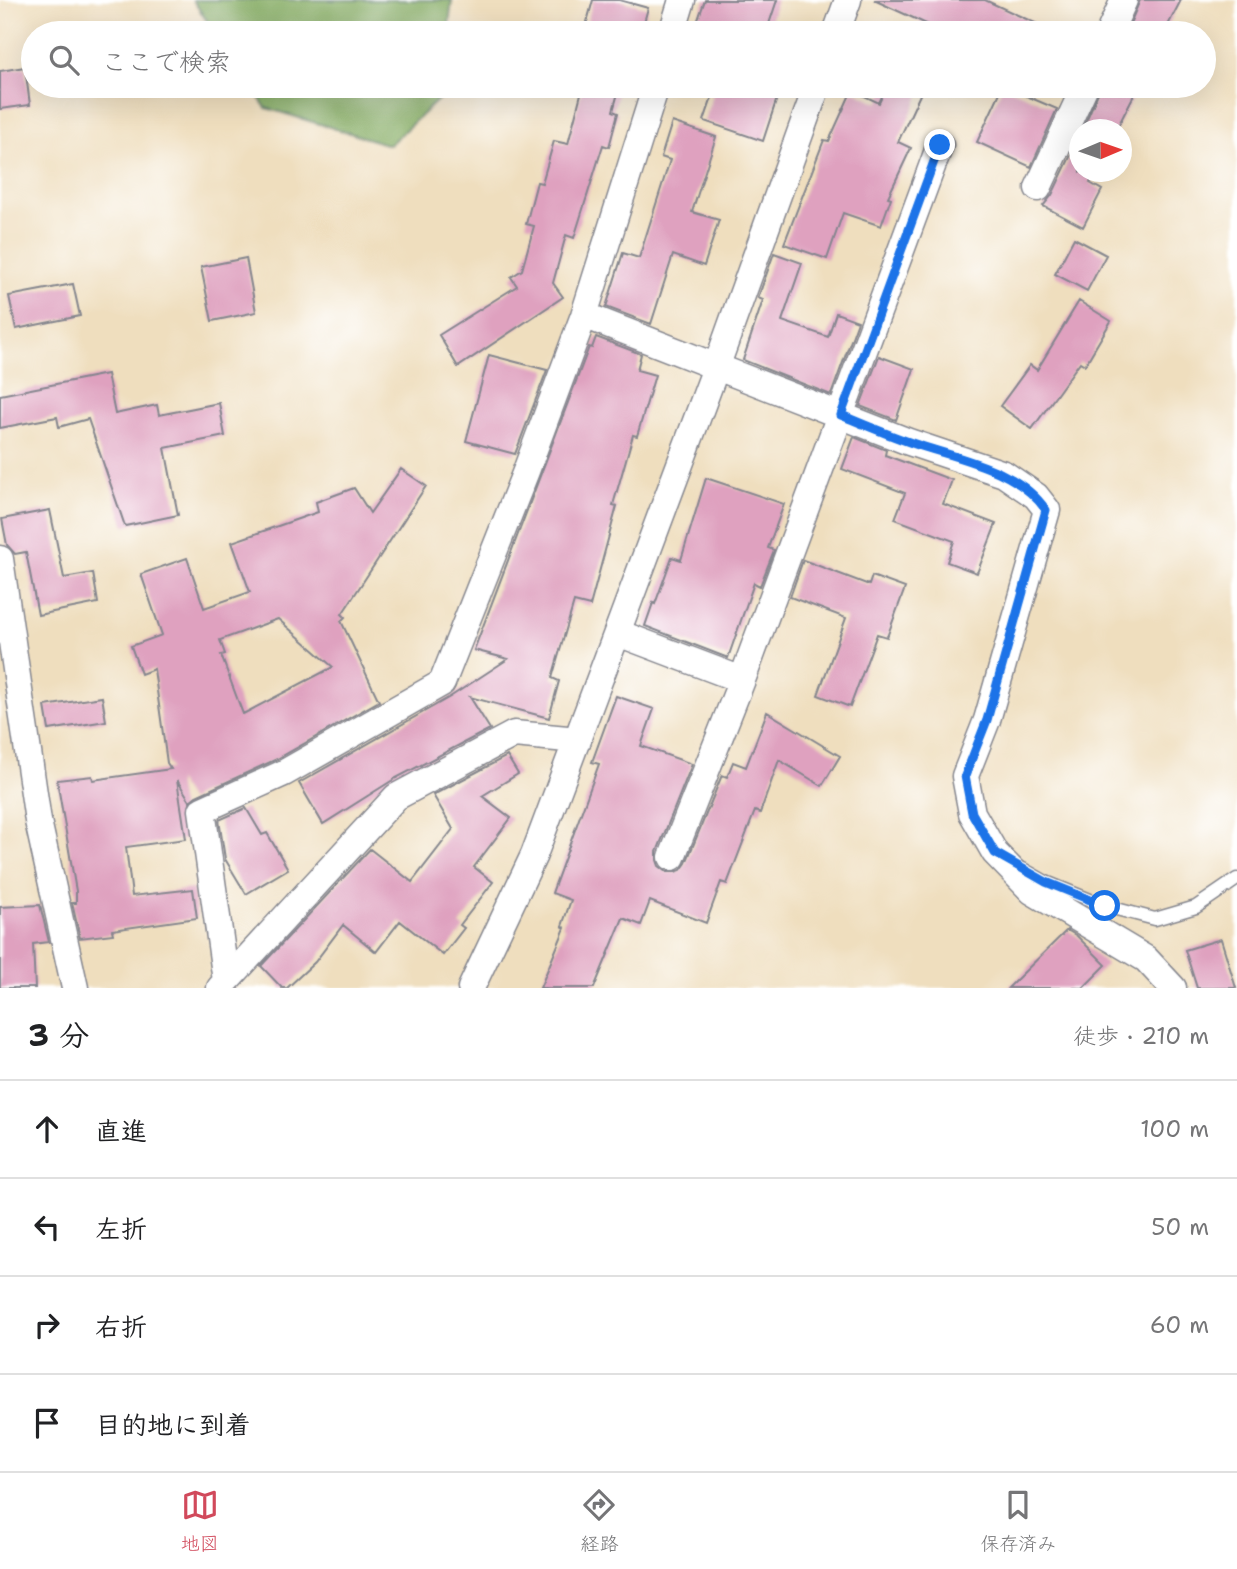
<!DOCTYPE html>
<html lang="ja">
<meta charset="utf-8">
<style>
body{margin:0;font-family:"Shantell Sans","Klee One",sans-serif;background:#f2f2f2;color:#202124}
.compass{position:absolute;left:1069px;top:119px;width:63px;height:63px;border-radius:50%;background:#fff;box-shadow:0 7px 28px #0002;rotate:88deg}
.stop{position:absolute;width:21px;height:21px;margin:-16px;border:5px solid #1a73e8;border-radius:50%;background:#fff}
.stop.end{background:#1a73e8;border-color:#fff;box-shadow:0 2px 7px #0008}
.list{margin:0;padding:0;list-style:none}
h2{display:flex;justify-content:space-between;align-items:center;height:91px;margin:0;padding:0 28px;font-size:30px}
h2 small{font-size:23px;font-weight:400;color:#757577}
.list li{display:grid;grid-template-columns:46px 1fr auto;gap:21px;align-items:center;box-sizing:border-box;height:98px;padding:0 28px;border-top:2px solid #e0e0e0}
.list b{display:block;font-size:26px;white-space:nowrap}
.list em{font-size:23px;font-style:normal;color:#757577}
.icon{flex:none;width:38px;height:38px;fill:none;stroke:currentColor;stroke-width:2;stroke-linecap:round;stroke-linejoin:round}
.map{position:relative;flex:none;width:1237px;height:988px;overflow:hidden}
.search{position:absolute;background:#fff;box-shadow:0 7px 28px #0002;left:21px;right:21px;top:21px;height:77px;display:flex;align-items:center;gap:18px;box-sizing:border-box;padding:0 24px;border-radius:38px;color:#757577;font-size:26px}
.sheet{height:483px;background:#fff}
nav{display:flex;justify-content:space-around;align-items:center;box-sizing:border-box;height:98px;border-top:2px solid #e0e0e0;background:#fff;font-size:19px;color:#757577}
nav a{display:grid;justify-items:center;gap:4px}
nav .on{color:#d1495b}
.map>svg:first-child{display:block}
.forest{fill:#83aa60;stroke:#4f6c5f;stroke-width:2}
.building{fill:#dfa1bf;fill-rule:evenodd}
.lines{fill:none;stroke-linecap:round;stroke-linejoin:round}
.service-casing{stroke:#85868e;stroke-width:15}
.minor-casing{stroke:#85868e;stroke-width:29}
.service{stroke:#fff;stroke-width:12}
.minor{stroke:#fff;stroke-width:26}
.route{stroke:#1a73e8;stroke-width:9}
</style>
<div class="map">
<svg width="1237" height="988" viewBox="0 0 1237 988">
<rect width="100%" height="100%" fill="#fff"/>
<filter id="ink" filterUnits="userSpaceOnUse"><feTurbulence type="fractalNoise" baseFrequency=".0143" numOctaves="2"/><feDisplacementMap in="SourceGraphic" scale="14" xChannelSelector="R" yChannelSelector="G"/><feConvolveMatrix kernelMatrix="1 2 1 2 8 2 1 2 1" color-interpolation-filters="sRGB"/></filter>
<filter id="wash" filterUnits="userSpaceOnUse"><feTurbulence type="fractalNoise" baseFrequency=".00686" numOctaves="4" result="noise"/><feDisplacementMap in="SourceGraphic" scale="28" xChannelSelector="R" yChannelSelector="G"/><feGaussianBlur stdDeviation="1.57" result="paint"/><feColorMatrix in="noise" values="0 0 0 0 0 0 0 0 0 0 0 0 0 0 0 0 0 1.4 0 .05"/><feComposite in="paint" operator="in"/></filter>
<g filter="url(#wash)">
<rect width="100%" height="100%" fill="#efdebe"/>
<!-- forest -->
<path class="forest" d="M 193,0 L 452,0 L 448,33 L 215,33 Z
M 251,86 L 442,86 L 441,97 L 389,145 L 266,108 Z"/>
<g id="blocks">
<!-- building -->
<path class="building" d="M 593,0 L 619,0 L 648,8 L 641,33 L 584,33 Z
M 705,0 L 777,0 L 766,33 L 712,33 L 695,28 Z
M 874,0 L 985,0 L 1057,33 L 946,33 Z
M 1140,0 L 1181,0 L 1164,33 L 1126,33 Z
M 25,67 L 30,105 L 0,109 L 0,71 Z
M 583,86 L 620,86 L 613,111 L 618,113 L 609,147 L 603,145 L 574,238 L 566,235 L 553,283 L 563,297 L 458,367 L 439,335 L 517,286 L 511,277 L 522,270 L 534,226 L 526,224 L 537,182 L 542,183 L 554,141 L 568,144 Z
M 716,86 L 781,86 L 763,141 L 704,121 Z
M 887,86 L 924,86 L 898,142 L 911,148 L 888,197 L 891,198 L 881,226 L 843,213 L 827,259 L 784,244 L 824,140 L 829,141 L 852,90 L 879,103 Z
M 1003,86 L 1057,109 L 1031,167 L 977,142 Z
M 1101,86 L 1122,86 L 1135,93 L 1116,130 L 1082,130 Z
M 672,122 L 716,137 L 692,212 L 719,220 L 704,266 L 673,255 L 651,324 L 606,307 L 623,253 L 639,258 L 670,160 L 661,157 Z
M 1080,136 L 1080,172 L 1096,172 L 1090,183 L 1102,190 L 1083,227 L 1043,206 L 1052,195 Z
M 1074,238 L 1106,255 L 1087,291 L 1055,274 Z
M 774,253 L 802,263 L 782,321 L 828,337 L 836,313 L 858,321 L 831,395 L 743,360 L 763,300 L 758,298 Z
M 246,258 L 256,312 L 212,321 L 201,267 Z
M 73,284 L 80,316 L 16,329 L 9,296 Z
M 1079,301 L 1111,321 L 1085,365 L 1080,362 L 1032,429 L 1000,406 L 1030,365 L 1037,370 Z
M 596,337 L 641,354 L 637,370 L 655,375 L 637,436 L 633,435 L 613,505 L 617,506 L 590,606 L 574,602 L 552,678 L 559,681 L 549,718 L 470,697 L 490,729 L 396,778 L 323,824 L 299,783 L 450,697 L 508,659 L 474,650 L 589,347 L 592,348 Z
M 489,355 L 547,370 L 515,454 L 466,441 Z
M 879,356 L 914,369 L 896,420 L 860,406 Z
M 107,374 L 115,414 L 157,405 L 159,415 L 219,403 L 225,436 L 165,448 L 178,515 L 125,526 L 88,419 L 59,427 L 57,417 L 0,428 L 0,395 Z
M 854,437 L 886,450 L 885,455 L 952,480 L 943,504 L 996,524 L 977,573 L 947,562 L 954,541 L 895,519 L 905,493 L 842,469 Z
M 401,469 L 426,486 L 342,614 L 345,617 L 341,621 L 379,701 L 277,759 L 196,796 L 190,801 L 177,780 L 186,839 L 126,847 L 132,896 L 193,889 L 197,918 L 112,930 L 113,934 L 80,938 L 72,903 L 76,903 L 76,891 L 57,780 L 92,776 L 93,780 L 171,769 L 167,763 L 154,669 L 141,674 L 131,646 L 162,635 L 141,574 L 187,558 L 204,608 L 250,592 L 232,542 L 318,512 L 316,502 L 354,488 L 370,513 ZM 278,619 L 333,667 L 243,714 L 221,655 L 225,654 L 220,640 Z
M 706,478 L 784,504 L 768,548 L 774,550 L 760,586 L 754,583 L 728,658 L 645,626 L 653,603 L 655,604 L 672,557 L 681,560 Z
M 50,510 L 64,578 L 93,573 L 98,603 L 38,615 L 26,552 L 15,554 L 7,545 L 2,519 Z
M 803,560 L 869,585 L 872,576 L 905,588 L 887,637 L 877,634 L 850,707 L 818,695 L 846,618 L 790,597 Z
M 616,696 L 654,709 L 641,746 L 692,764 L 657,852 L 657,860 L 659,866 L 667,872 L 675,872 L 681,870 L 686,863 L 722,775 L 727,777 L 733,762 L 746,767 L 767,712 L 840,756 L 822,786 L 779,760 L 760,813 L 755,811 L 727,884 L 721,882 L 706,923 L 650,901 L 641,925 L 623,918 L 594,988 L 540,988 L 565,928 L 562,926 L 571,900 L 552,893 L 599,764 L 592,762 Z
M 102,697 L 106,721 L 49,730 L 45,706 Z
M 507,756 L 518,774 L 482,796 L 511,818 L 474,867 L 493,882 L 460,925 L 464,928 L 443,955 L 400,921 L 376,952 L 343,925 L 315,962 L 287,988 L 282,988 L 261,966 L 370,849 L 412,882 L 453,829 L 433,795 Z
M 246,808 L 262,835 L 267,833 L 288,869 L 246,894 L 225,859 L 219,820 Z
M 40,905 L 49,942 L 33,944 L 35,988 L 0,988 L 0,907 Z
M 1067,930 L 1077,936 L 1106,965 L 1083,988 L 1008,988 Z
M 1221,939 L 1236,988 L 1197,988 L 1185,950 Z"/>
</g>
</g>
<g filter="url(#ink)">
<use href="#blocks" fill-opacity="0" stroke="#85868e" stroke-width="2"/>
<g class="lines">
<!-- service casing -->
<g class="service-casing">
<path id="service" d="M 1023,869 L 1046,882 L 1105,906 L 1155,919 L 1196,907 L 1237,879"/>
</g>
<!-- minor casing -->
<g class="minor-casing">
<path id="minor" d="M 672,33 L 682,0
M 836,33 L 848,0
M 1109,33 L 1124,0
M 1038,188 L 1085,86
M 584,315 L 909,442 L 1004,474 L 1036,496 L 1047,510 L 987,720 L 965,776 L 972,813 L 995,853 L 1032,891 L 1146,959 L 1173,988
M 0,559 L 38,821 L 75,988
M 618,633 L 742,680
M 672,857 L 742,680 L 940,145
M 226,981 L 202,810 L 284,773 L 442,683 L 526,471 L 584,315 L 656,86
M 220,988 L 396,797 L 514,734 L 578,740
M 471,988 L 534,855 L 717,365 L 817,86"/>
</g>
<!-- service -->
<use href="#service" class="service"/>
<!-- minor -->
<use href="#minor" class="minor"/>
</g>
</g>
<g class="lines" filter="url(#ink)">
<!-- route -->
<path class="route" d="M 940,145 L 841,415 C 865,425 888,435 912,443 C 959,459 1017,468 1046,510 L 987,720 L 965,776 L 972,813 L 995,853 L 1046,882 L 1105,906"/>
</g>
</svg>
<svg class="compass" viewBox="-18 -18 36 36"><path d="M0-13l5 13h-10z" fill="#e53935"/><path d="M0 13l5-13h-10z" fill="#757577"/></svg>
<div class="stop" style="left:1105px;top:906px"></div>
<div class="stop end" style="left:940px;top:145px"></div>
<div class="search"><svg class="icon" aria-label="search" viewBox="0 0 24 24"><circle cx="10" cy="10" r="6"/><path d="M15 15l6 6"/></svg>ここで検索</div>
</div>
<section class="sheet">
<h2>3 分<small>徒歩 · 210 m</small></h2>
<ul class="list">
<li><svg class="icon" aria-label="ahead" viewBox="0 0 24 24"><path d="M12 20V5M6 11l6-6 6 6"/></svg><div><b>直進</b></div><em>100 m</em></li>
<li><svg class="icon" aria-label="left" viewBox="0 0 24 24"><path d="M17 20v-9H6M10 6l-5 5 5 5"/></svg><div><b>左折</b></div><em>50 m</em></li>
<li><svg class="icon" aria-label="right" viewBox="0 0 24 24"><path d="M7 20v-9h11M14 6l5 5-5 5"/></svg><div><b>右折</b></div><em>60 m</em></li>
<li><svg class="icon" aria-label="arrive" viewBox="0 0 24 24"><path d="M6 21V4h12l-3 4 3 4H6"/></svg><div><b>目的地に到着</b></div></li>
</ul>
</section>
<nav>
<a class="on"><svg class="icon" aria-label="map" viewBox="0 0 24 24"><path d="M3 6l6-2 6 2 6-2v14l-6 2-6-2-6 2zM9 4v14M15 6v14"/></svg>地図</a>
<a><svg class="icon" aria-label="directions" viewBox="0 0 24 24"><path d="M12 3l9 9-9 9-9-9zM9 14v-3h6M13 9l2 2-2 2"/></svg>経路</a>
<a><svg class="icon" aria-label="saved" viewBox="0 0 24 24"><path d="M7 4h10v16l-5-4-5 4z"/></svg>保存済み</a>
</nav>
